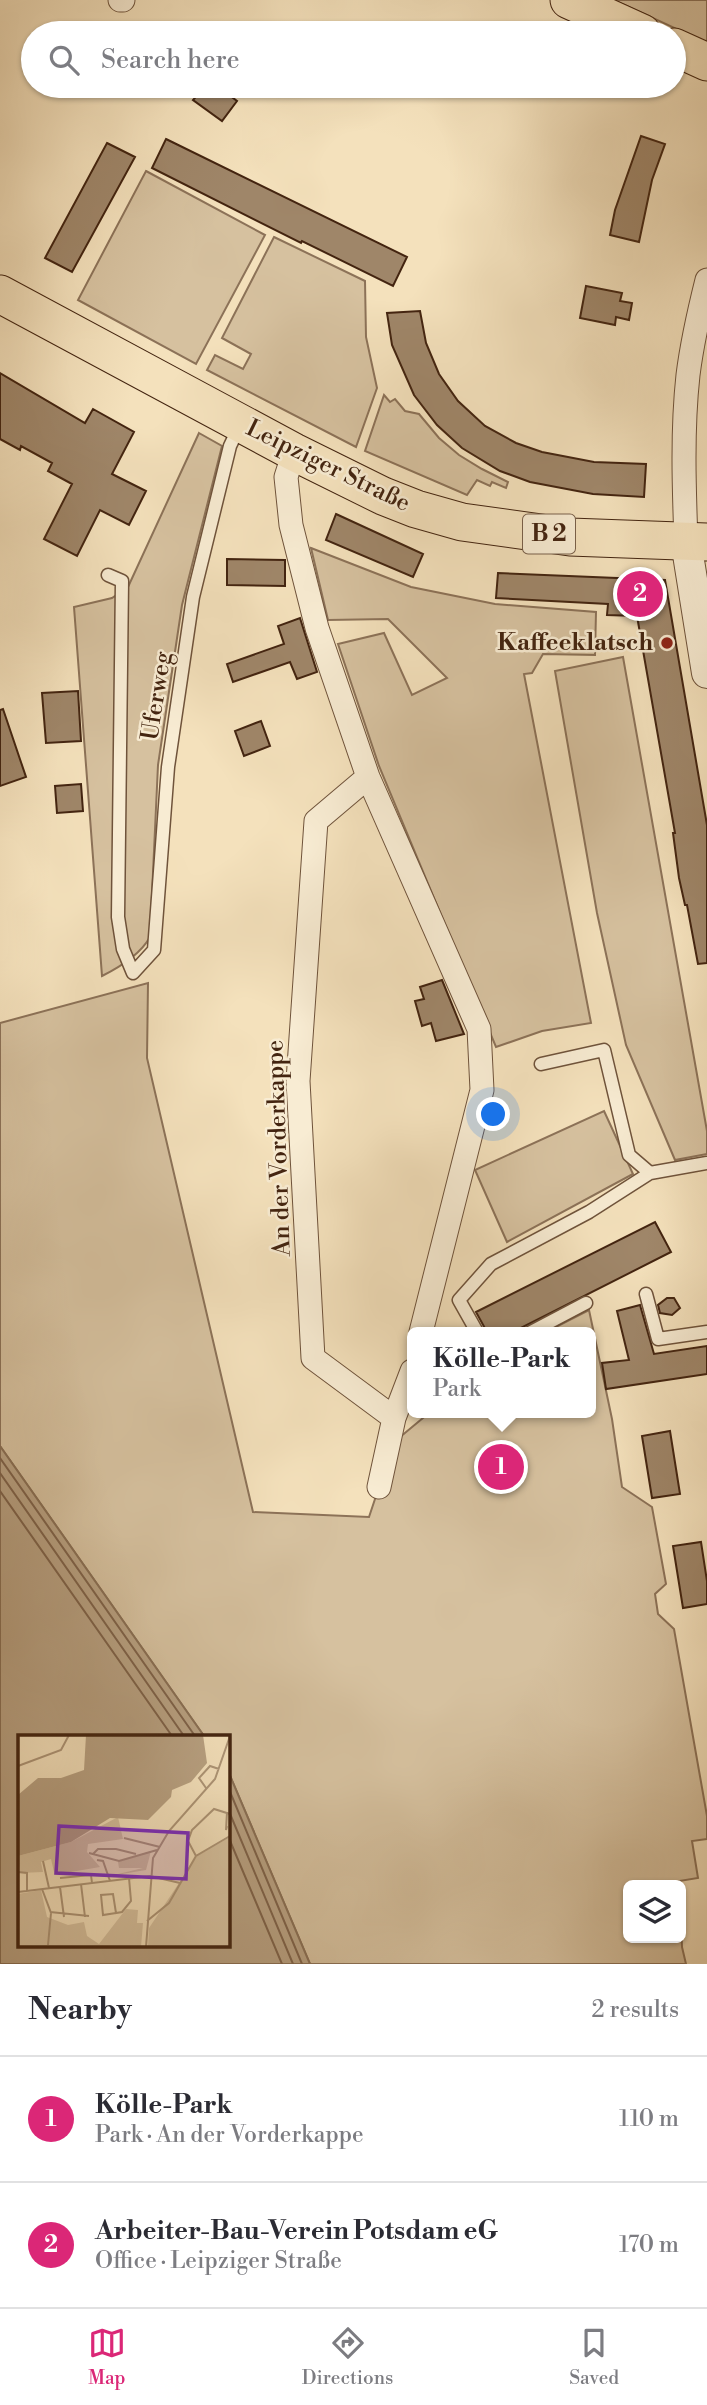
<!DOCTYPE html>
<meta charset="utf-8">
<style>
body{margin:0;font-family:"Libre Bodoni",serif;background:#f2f2f3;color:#2b2b33}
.controls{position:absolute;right:21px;bottom:21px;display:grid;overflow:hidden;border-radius:10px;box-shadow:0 2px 5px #0004}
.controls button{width:63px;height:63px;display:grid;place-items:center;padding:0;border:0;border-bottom:2px solid #e1e1e2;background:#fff;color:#2b2b33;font:35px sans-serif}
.you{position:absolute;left:494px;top:1115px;width:24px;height:24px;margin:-18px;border:5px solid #fff;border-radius:50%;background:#1a73e8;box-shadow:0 0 0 10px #1a73e833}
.badge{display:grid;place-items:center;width:46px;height:46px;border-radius:50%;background:#db2777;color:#fff;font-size:23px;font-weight:700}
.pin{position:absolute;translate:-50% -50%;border:4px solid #fff;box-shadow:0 2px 7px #0006}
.popup{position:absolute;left:407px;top:1327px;width:189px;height:91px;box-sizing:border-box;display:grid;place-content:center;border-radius:10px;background:#fff;filter:drop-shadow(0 2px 5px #0005);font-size:23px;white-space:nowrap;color:#7c7c81}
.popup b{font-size:26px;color:#2b2b33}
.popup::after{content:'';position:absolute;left:50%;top:100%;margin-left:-14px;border:14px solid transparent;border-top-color:#fff}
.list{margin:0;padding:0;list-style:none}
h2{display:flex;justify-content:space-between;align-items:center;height:91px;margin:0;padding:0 28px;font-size:30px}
h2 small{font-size:23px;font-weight:400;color:#7c7c81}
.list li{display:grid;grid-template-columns:46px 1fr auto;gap:21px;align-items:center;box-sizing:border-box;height:126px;padding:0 28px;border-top:2px solid #e1e1e2}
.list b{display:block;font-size:26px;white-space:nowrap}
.list p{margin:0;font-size:23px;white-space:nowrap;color:#7c7c81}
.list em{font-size:23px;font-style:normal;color:#7c7c81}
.icon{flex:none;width:38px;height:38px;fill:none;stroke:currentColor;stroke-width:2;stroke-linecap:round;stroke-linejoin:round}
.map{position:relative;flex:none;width:707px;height:1964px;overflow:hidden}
.search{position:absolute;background:#fff;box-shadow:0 2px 5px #0004;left:21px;right:21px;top:21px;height:77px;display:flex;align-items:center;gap:18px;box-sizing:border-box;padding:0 24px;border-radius:38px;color:#7c7c81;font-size:26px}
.sheet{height:343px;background:#fff}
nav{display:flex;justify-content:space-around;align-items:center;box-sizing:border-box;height:98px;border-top:2px solid #e1e1e2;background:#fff;font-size:19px;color:#7c7c81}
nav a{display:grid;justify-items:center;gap:4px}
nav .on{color:#db2777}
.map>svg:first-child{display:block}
.green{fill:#d6c19f;stroke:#8c7258;stroke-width:2}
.water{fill:#b8a182;stroke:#896f54;stroke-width:2}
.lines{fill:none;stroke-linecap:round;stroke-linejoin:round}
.shore{stroke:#7e6249;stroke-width:2}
.building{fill:#9f8669;stroke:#432410;stroke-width:2}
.service-casing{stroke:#6f533b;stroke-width:15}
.minor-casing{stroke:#6f533b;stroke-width:25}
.tertiary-casing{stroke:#6f533b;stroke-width:32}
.primary-casing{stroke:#432410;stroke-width:39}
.service{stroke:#f8ecd3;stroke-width:12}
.minor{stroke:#f8ecd3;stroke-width:23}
.tertiary{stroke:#f8ecd3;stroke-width:30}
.primary{stroke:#f4e1bc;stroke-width:37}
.poi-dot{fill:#8f2418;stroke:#f8ecd3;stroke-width:2.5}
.labels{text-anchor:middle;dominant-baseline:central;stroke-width:5;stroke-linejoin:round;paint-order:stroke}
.shield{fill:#f8ecd3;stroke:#79604a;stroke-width:2}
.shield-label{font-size:23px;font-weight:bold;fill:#432410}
.street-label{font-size:24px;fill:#432410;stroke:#f8ecd3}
.poi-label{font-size:24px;font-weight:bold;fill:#432410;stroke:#f8ecd3;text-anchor:end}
.inset-road{fill:none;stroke:#ad9577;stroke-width:2}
.view{fill:#7b2cbf;fill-opacity:0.15;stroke:#7b2cbf;stroke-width:3.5}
.inset-edge{fill:none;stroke:#432410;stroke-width:3.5}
</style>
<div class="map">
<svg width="707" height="1964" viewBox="0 0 707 1964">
<rect width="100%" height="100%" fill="#f4e1bc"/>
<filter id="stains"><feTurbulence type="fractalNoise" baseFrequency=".00286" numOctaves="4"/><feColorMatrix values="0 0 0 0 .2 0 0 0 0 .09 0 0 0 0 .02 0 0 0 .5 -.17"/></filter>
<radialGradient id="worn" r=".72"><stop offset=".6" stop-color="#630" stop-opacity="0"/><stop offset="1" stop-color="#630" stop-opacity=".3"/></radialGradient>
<!-- green -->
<path class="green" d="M 614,0 L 707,0 L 707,43 Z
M 146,171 L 265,235 L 196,364 L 78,300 Z
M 274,237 L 365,281 L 366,337 L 377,388 L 356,447 L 207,370 L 215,355 L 243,369 L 251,354 L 222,338 Z
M 384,395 L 390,402 L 395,399 L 405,411 L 419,414 L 439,438 L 459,455 L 482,469 L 508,482 L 506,488 L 492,482 L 490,486 L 477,480 L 467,495 L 365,451 Z
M 199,433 L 222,446 L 182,605 L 158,765 L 150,937 C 140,955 120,967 102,976 L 74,607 L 112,598 L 128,587 Z
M 311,548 L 411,587 L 495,604 L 596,612 L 595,655 L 543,654 L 532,673 L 524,674 L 591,1023 L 542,1031 L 496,1047 L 379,766 L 338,644 L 384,633 L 412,695 L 447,678 L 388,619 L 328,620 Z
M 623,657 L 707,1131 L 707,1154 L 675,1160 L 626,1045 L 597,913 L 555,671 Z
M 148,983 L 147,1058 L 253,1512 L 369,1517 L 379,1487 L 388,1447 L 429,1413 L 590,1413 L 590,1332 L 546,1332 L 589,1310 L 612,1419 L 622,1487 L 652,1507 L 666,1584 L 655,1594 L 658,1614 L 674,1629 L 707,1816 L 707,1839 L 692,1841 L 698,1878 L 679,1881 L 679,1885 L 628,1885 L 628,1938 L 681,1938 L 681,1919 L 682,1947 L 686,1964 L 310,1964 L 228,1771 L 228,1736 L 204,1736 L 0,1446 L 0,1023 Z
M 604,1111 L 633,1174 L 507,1242 L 475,1170 Z"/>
<!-- water -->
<path class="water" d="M 0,1446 L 204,1736 L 19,1736 L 19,1945 L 228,1945 L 228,1771 L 310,1964 L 0,1964 Z"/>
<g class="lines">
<!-- shore -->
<path class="shore" d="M 0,1458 L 195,1736
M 0,1473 L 184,1736
M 0,1491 L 172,1736
M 228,1787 L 302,1964
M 228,1809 L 293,1964
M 228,1836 L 282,1964"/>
</g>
<!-- building -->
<path class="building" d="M 205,86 L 217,86 L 237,101 L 222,121 L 193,100 Z
M 641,136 L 665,144 L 652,180 L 639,242 L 610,235 L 615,210 Z
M 166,139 L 407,257 L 393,286 L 302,241 L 301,243 L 152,168 Z
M 107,143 L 135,157 L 72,272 L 45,258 Z
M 586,286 L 622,293 L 620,301 L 632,303 L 629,320 L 616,317 L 615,325 L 580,318 Z
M 420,311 L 426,343 L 439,374 L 458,401 L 485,426 L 516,443 L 542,452 L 594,462 L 646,464 L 644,497 L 593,494 L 530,482 L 500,471 L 462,448 L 437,425 L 414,395 L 392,345 L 387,313 Z
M 0,373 L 85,423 L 93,409 L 134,432 L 112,474 L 146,491 L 129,525 L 100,510 L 77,556 L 44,539 L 72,484 L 48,471 L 52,463 L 21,446 L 20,450 L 0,439 Z
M 336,514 L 423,554 L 413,577 L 326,540 Z
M 227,559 L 285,560 L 285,586 L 227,585 Z
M 498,573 L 665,580 L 707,825 L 707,963 L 698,964 L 687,905 L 685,905 L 679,878 L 673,833 L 675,833 L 637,616 L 607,615 L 608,604 L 496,598 Z
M 300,618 L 317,672 L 297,679 L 290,662 L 233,682 L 227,664 L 284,644 L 278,626 Z
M 78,691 L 81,741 L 46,743 L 42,693 Z
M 3,709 L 26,777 L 0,786 L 0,710 Z
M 261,721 L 270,746 L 244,756 L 235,731 Z
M 81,784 L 83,811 L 57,813 L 55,786 Z
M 442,980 L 464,1034 L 436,1041 L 431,1023 L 422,1026 L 415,1001 L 424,999 L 420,987 Z
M 655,1222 L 671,1252 L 513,1332 L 487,1332 L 476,1312 Z
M 667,1298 L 674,1298 L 680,1308 L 672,1315 L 660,1313 L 658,1305 Z
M 640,1305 L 654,1354 L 707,1346 L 707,1374 L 606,1389 L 602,1363 L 629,1360 L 617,1311 Z
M 670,1431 L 680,1494 L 652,1498 L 642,1436 Z
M 701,1542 L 707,1581 L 707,1604 L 683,1608 L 673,1546 Z"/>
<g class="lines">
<!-- service casing -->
<g class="service-casing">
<path id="service" d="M 108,575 L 122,581 L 118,917 L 123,949 L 133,973 L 154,950 L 168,767 L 193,597 L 230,446 L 239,427
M 541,1064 L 604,1050 L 629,1155 L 650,1173
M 646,1294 L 658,1339 L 707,1332
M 477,1332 L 459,1300 L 491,1264 L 589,1212 L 650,1173 L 707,1163
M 531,1332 L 586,1303"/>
</g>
<!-- minor casing -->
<g class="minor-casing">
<path id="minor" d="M 120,0 L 123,0
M 294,452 L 286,477 L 291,525 L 317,628 L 368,777 L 479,1029 L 482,1090 L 421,1332
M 686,542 C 684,487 682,430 688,375 C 692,343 699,312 707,280
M 368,777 L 316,821 L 298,1081 L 313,1358 L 394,1418
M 379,1487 L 394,1418 L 412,1371"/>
</g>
<!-- tertiary casing -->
<g class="tertiary-casing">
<path id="tertiary" d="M 686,542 L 707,673"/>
</g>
<!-- primary casing -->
<g class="primary-casing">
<path id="primary" d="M 569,0 L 642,33
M 674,47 L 707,62
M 0,294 L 294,452 L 383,496 L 416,509 L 462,522 L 570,537 L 707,542"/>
</g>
<!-- service -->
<use href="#service" class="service"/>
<!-- minor -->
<use href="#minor" class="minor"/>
<!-- tertiary -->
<use href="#tertiary" class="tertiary"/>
<!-- primary -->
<use href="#primary" class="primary"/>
</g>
<!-- markers -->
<circle class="poi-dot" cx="667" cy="643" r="7"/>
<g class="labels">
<!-- shield labels -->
<rect class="shield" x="523" y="514.5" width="52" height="39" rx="5"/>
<g class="shield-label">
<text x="549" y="534">B 2</text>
</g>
<!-- street labels -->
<g class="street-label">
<text transform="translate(328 466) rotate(26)">Leipziger Straße</text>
<text transform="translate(157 696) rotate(-81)">Uferweg</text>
<text transform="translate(279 1148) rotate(-92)">An der Vorderkappe</text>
</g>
<!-- poi labels -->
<g class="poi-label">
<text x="653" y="643">Kaffeeklatsch</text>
</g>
</g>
<!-- overview -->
<g transform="translate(18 1735)">
<rect width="212" height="212" fill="#f4e1bc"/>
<path d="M 100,82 L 105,104 L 70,109 L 69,117 L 82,132 L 47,138 L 36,137 L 33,124 L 23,127 L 25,137 L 2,138 L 0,121 L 53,107 ZM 212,102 L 212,212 L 130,212 L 131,193 L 179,121 ZM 133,116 L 128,135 L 92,141 L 125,133 L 101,133 L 100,127 ZM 23,155 L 29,182 L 50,190 L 66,187 L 69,201 L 81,209 L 108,174 L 120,175 L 119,188 L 125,188 L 123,212 L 0,212 L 0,159 Z" fill="#d6c19f"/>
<path d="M 68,0 L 185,0 L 189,28 L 173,47 L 154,55 L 153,62 L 130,85 L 92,83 L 53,107 L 0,121 L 0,60 L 20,43 L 43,43 L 66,35 Z" fill="#b8a182"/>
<path class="inset-road" d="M 0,31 L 43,15 L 51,0M 188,53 L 181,43 L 192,31 L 201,34M 209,91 L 208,95 L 209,77M 106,103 L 142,112M 71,118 L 101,126 L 139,115M 75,119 L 80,114 L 98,114 L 118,119M 178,121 L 170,106 L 174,95 L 196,74 L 212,79M 79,125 L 85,126 L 92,146M 25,126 L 31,153M 0,137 L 9,138 L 9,156M 42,143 L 73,140 L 74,148M 63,149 L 67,182M 42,152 L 46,182M 24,154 L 33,178 L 30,210M 0,157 L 132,141 L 162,148M 32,177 L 71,181M 98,178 L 85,180 L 83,160 L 95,159 L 98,178 L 104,177 L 113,166 L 111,143M 129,186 L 151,168 L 178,121 L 212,101M 128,212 L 135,123 L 151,96 L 197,44 L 212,1"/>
<path class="view" d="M 41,91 L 170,98 L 168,144 L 38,138 Z"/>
<rect width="212" height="212" class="inset-edge"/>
</g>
<rect width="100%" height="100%" filter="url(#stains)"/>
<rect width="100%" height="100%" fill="url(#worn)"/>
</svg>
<div class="controls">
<button><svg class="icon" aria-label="layers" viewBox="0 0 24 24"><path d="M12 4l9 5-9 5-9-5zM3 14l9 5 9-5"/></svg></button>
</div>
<div class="you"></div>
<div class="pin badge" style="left:501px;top:1467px">1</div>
<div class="popup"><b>Kölle-Park</b>Park</div>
<div class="pin badge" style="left:640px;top:594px">2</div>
<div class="search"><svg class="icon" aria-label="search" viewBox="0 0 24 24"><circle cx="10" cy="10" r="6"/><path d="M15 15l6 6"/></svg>Search here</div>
</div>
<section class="sheet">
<h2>Nearby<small>2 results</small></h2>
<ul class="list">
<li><span class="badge">1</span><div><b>Kölle-Park</b><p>Park · An der Vorderkappe</p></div><em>110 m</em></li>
<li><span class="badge">2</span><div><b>Arbeiter-Bau-Verein Potsdam eG</b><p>Office · Leipziger Straße</p></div><em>170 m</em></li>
</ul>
</section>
<nav>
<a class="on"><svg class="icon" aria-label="map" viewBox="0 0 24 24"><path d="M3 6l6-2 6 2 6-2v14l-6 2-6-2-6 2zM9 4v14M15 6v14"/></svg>Map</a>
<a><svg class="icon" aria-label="directions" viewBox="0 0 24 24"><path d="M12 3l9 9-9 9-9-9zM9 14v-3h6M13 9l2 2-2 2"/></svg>Directions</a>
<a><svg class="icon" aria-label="saved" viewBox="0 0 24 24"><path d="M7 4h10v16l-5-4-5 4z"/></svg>Saved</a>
</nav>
